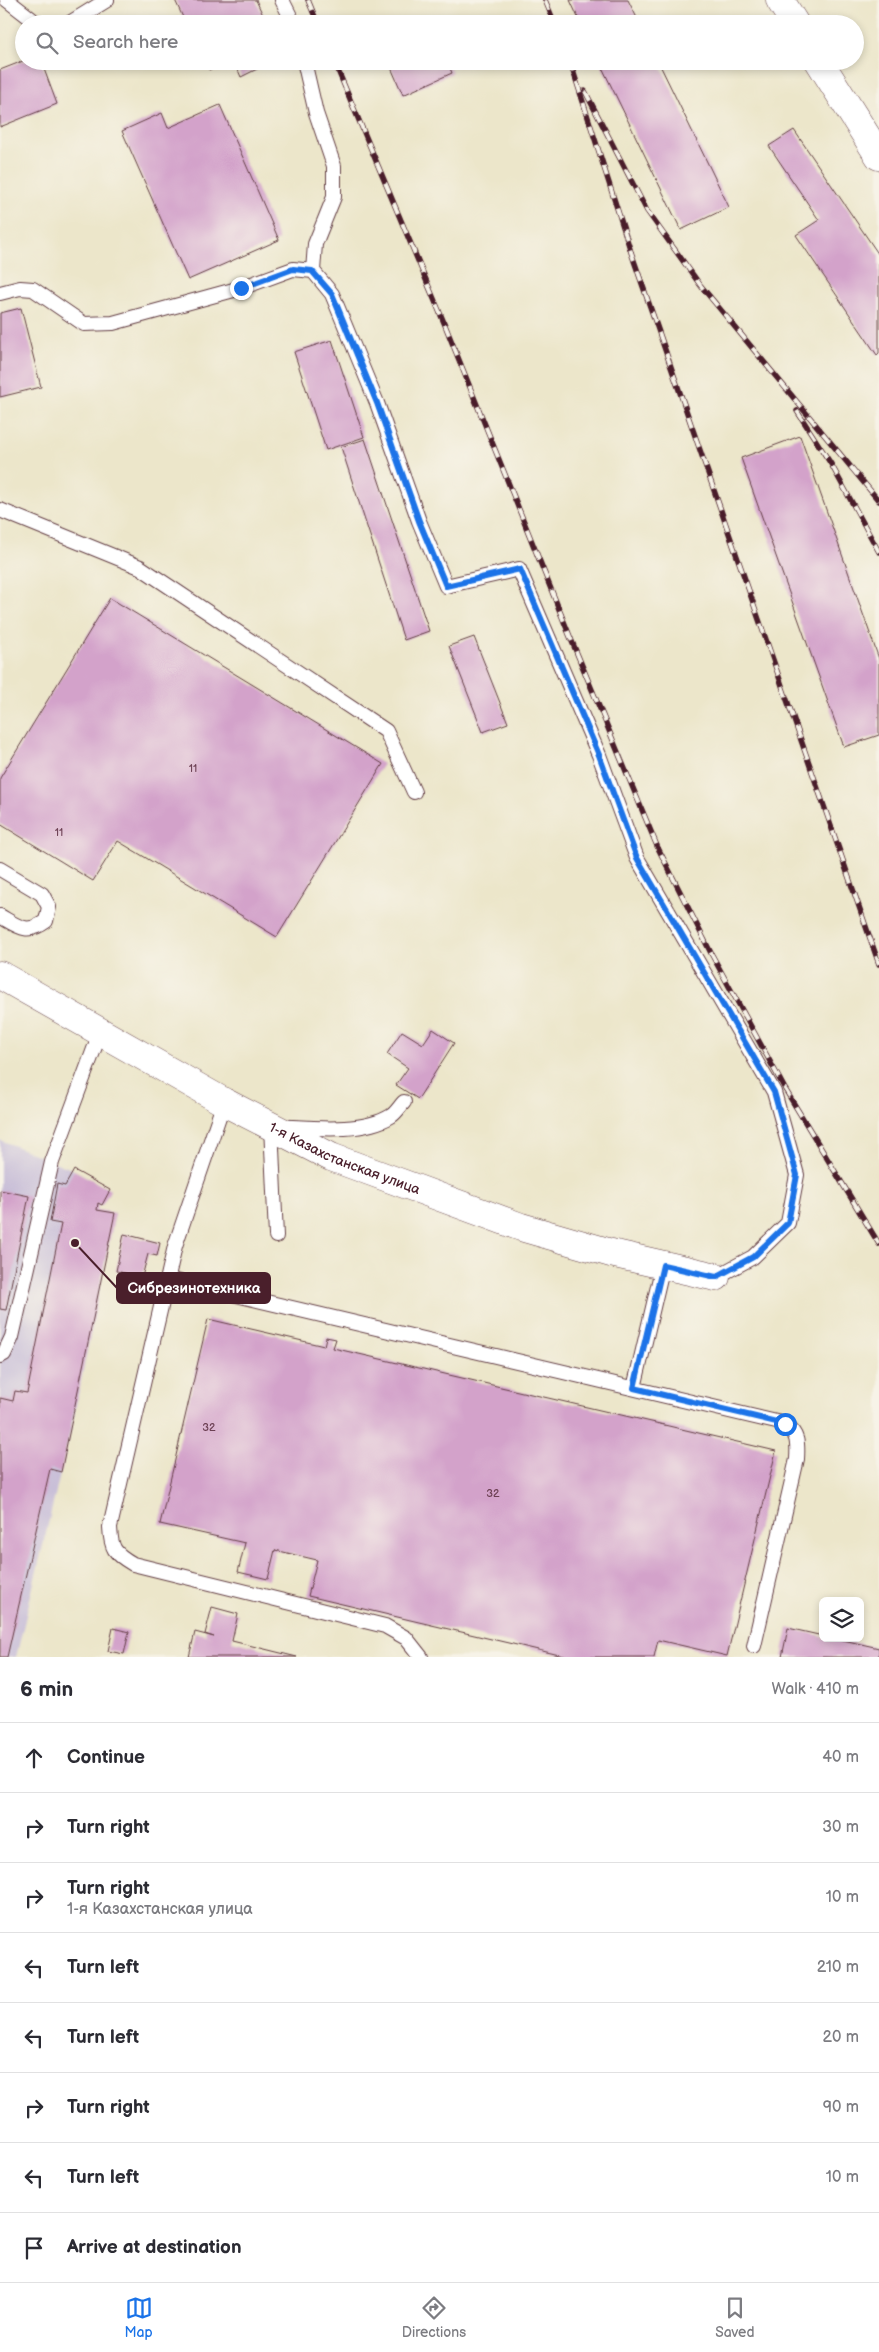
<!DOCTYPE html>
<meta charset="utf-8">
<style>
body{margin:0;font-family:"Balsamiq Sans",sans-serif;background:#f2f2f3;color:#2b2b33}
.controls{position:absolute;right:15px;bottom:15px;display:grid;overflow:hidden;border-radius:8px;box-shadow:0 2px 8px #0003}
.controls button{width:45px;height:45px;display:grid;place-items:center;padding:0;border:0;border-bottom:1px solid #e1e1e2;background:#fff;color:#2b2b33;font:25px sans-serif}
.stop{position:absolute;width:15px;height:15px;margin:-11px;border:4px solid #1a73e8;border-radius:50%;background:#fff}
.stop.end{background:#1a73e8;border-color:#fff;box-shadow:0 1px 5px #0008}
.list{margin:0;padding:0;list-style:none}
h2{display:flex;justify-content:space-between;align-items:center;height:65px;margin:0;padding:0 20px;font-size:21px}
h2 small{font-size:16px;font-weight:400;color:#7c7c81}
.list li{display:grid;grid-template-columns:32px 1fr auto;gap:15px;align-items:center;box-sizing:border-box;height:70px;padding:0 20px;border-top:1px solid #e1e1e2}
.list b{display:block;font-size:19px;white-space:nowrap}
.list p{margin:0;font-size:16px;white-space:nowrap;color:#7c7c81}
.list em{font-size:16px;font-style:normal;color:#7c7c81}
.icon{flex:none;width:28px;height:28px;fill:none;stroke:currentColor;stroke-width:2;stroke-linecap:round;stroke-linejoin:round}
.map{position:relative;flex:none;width:879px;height:1657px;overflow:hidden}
.search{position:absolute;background:#fff;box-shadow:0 2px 8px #0003;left:15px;right:15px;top:15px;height:55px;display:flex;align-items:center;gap:12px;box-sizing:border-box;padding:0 18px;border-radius:28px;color:#7c7c81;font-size:19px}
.sheet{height:625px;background:#fff}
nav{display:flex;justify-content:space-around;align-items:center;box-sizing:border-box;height:70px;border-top:1px solid #e1e1e2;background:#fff;font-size:14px;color:#7c7c81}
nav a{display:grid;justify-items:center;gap:2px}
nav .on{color:#1a73e8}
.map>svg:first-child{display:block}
.industrial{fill:#c9bfd8}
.building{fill:#d3a2ca}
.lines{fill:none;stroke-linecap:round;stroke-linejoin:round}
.service-casing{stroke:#623d43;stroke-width:16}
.minor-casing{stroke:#623d43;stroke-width:29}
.tertiary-casing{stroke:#623d43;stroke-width:29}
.service{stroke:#fff;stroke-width:14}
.minor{stroke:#fff;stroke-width:28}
.tertiary{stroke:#fff;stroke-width:28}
.rail-casing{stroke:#4a1f2b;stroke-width:5.5}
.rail{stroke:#f7f3e8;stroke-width:4;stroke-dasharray:11;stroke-linecap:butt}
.route{stroke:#1a73e8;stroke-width:6}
.labels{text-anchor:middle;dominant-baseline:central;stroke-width:5;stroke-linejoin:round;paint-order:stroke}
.number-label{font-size:11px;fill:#6c4053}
.street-label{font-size:14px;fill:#4a1f2b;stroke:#f7f3e8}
.leader{fill:none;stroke:#4a1f2b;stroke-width:2}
.callout-dot{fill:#4a1f2b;stroke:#f7f3e8;stroke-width:2}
.callout{fill:#4a1f2b;stroke:#4a1f2b;stroke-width:2}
.callout-label{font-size:15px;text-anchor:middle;font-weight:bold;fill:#fff}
</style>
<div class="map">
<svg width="879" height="1657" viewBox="0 0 879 1657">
<rect width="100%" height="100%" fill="#f7f3e8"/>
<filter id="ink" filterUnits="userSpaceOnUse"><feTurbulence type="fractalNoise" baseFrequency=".02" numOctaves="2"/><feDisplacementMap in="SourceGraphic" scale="10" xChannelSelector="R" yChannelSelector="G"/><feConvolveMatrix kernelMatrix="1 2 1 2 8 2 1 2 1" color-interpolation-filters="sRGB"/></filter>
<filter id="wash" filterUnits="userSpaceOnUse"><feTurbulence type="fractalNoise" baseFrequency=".0096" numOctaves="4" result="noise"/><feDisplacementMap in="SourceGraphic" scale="20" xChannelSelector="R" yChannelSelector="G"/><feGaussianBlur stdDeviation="1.12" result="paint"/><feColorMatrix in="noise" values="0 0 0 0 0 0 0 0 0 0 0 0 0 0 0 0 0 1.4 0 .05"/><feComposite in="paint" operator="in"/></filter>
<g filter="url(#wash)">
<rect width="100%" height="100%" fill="#ece6ca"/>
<!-- industrial -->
<path class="industrial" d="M 0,1140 L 74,1170 L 110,1190 L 102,1205 L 98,1204 L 97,1210 L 115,1213 L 72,1425 L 16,1657 L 0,1657 Z"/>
<g id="blocks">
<!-- building -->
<path class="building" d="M 175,0 L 256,0 L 267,24 L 186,24 Z
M 570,0 L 628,0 L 640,24 L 581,24 Z
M 23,61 L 41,61 L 57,104 L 0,127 L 0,70 Z
M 205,61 L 227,61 L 209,70 Z
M 234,61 L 273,61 L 241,77 Z
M 393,61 L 447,61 L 452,73 L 403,95 L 389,63 Z
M 599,61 L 658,61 L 729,207 L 681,230 Z
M 220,105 L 279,240 L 188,280 L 122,131 L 162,113 L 168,128 Z
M 794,130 L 879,255 L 879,353 L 877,355 L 796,235 L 819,220 L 769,146 Z
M 21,308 L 41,387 L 0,397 L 0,313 Z
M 332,340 L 364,437 L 326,450 L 294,352 Z
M 800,436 L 879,659 L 879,735 L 844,747 L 741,458 Z
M 365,439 L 429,631 L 404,640 L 341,447 Z
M 110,598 L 383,764 L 277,937 L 118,841 L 93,881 L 0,824 L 0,778 Z
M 474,637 L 508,723 L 483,732 L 449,646 Z
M 433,1029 L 454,1043 L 418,1099 L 396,1085 L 408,1068 L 387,1054 L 402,1031 L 423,1044 Z
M 74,1170 L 110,1190 L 102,1205 L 98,1203 L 97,1210 L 115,1213 L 61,1472 L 50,1469 L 7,1657 L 0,1657 L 0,1398 L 13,1401 L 15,1391 L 27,1393 L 61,1224 L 50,1222 L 57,1184 L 65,1186 Z
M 0,1190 L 29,1196 L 6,1310 L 0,1309 Z
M 124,1234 L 160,1243 L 157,1256 L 148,1254 L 142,1277 L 116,1271 Z
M 208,1319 L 324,1346 L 326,1337 L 336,1339 L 333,1348 L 776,1451 L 727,1656 L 658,1640 L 654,1657 L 568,1657 L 308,1596 L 317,1560 L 275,1550 L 268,1579 L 238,1572 L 245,1543 L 160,1524 Z
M 212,1607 L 238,1614 L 232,1641 L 297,1657 L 189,1657 L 195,1632 L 214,1637 L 205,1634 Z
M 113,1628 L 129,1632 L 124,1654 L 108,1651 Z
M 788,1628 L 823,1636 L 823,1638 L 834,1638 L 879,1648 L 879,1657 L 782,1657 Z"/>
</g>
</g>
<g filter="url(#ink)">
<use href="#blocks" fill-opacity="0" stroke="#623d43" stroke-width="1"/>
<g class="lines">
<!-- service casing -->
<g class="service-casing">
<path id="service" d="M 7,0 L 38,24
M 282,0 L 294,24
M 68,24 L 107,0
M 304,61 L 316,113 L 334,166 L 334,197 L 315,244 L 313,271
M 0,293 L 20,288 L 33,289 L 84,324 L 113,323 L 241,288 L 293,269 L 313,271 L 332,294 L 377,403 L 419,521 L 446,586 L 519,569 L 599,755 L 637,858 L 774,1092 L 797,1175 L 788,1223 L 753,1257 L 716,1277
M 0,510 L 140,567 L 386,731 L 414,792
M 0,869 L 42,894 L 49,907 L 46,921 C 27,935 19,927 0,916
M 224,1102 L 175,1246 L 110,1527 C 111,1549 114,1553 133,1564 L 385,1626 L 406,1638 L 421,1657
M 276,1236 L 271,1126 C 306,1127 360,1135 391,1116 C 396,1113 400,1106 404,1102
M 168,1279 L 785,1424 C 798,1434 798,1443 797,1459 L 754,1646
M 0,1356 L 4,1354 L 12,1337 L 52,1162 L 100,1033
M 634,1388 L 663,1265"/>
</g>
<!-- minor casing -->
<g class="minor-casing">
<g id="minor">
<path id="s1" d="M 0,975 L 224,1102 L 331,1157 L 521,1227 L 611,1253 L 716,1277"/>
</g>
</g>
<!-- tertiary casing -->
<g class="tertiary-casing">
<path id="tertiary" d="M 780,0 L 795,24
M 819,61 L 879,156"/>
</g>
<!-- service -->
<use href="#service" class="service"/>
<!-- minor -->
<use href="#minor" class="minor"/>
<!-- tertiary -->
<use href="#tertiary" class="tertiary"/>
<!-- rail casing -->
<g class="rail-casing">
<path id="rail" d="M 308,0 L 318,24
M 545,0 L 555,24
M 334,61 L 445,325 L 571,639 L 657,846 L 712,955 L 785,1089 L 879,1244
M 570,61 L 631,252 L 879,964
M 585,91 L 647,211 L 701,286 L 879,501
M 797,411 L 831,464 L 879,552"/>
</g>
<!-- rail -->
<use href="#rail" class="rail"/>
</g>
</g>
<g class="lines" filter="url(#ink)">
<!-- route -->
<path class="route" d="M 241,288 L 293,269 L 312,271 L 332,294 L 377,403 L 419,521 L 446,586 L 520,569 L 599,755 L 637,858 L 774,1092 L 797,1175 L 788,1223 L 753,1257 L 716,1277 L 663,1265 L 634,1388 L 785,1424"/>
</g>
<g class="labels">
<!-- number labels -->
<g class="number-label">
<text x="193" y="768">11</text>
<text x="59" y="832">11</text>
<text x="209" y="1427">32</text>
<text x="493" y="1493">32</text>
</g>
<!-- street labels -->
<g class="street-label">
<text stroke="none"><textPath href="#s1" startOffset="391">1-я Казахстанская улица</textPath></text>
</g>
</g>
<!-- callouts -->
<path class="leader" d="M75 1243L117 1288"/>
<circle class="callout-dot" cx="75" cy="1243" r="5"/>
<rect class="callout" x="117" y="1273" width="153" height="30" rx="5"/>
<g class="callout-label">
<text x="194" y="1293">Сибрезинотехника</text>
</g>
</svg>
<div class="controls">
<button><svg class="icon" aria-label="layers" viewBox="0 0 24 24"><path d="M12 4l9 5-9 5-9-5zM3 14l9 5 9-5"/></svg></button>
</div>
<div class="stop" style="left:785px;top:1424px"></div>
<div class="stop end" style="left:241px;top:288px"></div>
<div class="search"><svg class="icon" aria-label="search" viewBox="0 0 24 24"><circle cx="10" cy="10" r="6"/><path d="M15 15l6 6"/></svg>Search here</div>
</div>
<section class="sheet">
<h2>6 min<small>Walk · 410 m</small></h2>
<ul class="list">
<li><svg class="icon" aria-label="ahead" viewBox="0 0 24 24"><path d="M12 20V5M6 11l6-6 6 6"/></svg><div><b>Continue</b></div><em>40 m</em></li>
<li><svg class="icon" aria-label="right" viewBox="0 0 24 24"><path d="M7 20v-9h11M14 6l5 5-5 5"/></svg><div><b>Turn right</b></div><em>30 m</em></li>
<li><svg class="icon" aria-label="right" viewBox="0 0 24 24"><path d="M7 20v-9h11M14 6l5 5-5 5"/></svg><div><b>Turn right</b><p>1-я Казахстанская улица</p></div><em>10 m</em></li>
<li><svg class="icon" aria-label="left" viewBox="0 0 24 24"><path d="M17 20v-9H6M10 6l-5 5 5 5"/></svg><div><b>Turn left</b></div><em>210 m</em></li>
<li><svg class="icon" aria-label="left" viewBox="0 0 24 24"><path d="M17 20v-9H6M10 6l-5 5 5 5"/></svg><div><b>Turn left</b></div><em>20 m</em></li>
<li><svg class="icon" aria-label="right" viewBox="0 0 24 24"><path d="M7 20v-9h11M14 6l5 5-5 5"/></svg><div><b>Turn right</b></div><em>90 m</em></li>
<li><svg class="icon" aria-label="left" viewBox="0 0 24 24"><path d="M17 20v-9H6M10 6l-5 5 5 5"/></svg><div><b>Turn left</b></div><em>10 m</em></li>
<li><svg class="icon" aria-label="arrive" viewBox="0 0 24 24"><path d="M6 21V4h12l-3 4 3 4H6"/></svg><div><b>Arrive at destination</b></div></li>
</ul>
</section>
<nav>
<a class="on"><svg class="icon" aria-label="map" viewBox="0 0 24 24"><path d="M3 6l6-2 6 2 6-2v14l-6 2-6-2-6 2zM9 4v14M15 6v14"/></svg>Map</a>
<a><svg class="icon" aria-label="directions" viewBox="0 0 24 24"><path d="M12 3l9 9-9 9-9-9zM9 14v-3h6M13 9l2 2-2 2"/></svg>Directions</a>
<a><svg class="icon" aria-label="saved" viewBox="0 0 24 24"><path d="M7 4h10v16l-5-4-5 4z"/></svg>Saved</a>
</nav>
